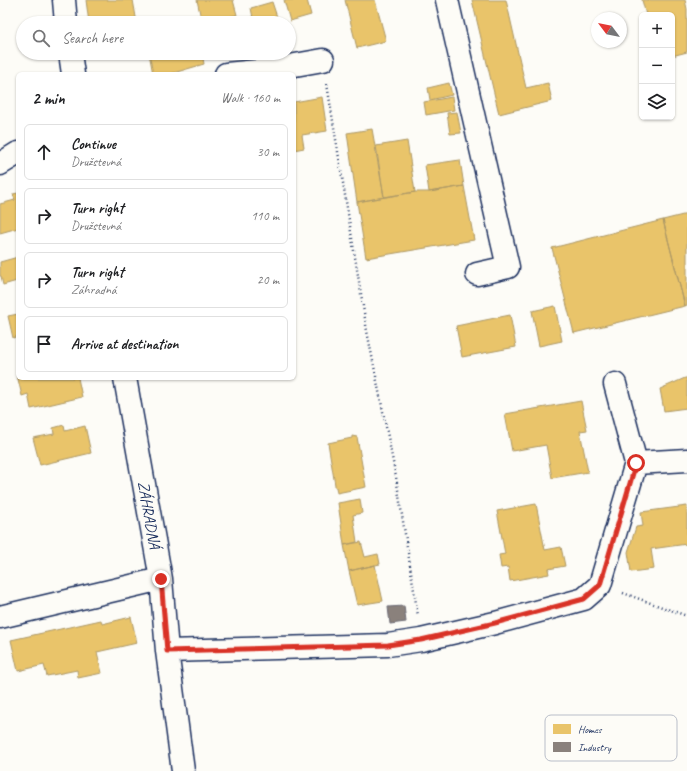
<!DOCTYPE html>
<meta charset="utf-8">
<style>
body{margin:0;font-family:Caveat,sans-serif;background:#f2f2f2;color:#202124}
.controls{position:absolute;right:12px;top:12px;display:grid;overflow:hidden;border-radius:6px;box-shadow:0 1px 3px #0004}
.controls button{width:36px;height:36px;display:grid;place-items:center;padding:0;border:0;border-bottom:1px solid #e0e0e0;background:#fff;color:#202124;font:20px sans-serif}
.compass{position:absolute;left:591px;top:12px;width:36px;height:36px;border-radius:50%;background:#fff;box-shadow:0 1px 3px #0004;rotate:302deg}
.stop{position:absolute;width:12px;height:12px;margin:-9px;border:3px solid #d93025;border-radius:50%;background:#fff}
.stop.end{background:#d93025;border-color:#fff;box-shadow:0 1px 4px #0008}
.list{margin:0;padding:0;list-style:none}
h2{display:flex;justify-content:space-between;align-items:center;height:52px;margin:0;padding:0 16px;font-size:17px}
h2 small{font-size:13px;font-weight:400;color:#757577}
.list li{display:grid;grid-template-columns:26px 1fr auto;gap:12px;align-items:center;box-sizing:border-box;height:56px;margin:0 8px 8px;padding:0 8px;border:1px solid #e0e0e0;border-radius:6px}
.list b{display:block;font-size:15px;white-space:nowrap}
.list p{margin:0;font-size:13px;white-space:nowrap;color:#757577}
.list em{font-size:13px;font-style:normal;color:#757577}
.icon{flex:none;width:22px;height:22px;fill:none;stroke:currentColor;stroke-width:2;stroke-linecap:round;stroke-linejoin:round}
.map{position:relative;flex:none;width:687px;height:771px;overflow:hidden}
.search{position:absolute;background:#fff;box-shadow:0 1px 3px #0004;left:16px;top:16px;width:280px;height:44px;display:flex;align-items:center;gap:10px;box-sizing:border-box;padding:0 14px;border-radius:22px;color:#757577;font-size:15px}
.panel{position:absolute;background:#fff;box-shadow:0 1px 3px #0004;left:16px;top:72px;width:280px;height:308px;border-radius:6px}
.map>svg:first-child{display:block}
.homes{fill:#e9c46a;stroke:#ab9766}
.industry{fill:#8a817c;stroke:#696873}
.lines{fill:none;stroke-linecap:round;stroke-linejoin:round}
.minor-casing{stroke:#1b2f5e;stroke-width:25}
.path{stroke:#1b2f5e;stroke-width:2.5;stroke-dasharray:1 3;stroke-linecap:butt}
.minor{stroke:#fdfcf7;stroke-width:22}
.route{stroke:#d93025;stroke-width:5}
.labels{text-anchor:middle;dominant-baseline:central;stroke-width:4;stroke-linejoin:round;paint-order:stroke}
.street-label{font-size:16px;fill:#1b2f5e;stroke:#fdfcf7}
.key{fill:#fdfcf7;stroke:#b9bec9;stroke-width:1}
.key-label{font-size:11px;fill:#1b2f5e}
</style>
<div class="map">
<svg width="687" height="771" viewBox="0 0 687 771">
<rect width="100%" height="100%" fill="#fdfcf7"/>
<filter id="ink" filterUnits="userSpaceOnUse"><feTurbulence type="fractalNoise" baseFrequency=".025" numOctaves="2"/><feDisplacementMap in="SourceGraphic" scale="8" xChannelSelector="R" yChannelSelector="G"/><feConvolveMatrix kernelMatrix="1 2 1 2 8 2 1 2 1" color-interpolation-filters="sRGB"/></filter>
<g filter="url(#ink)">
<!-- homes -->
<path class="homes" d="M 86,0 L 133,0 L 137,23 L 89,23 Z
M 197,0 L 233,0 L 237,15 L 202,23 Z
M 284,0 L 307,0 L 311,15 L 290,21 Z
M 345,0 L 375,0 L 386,41 L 357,48 Z
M 472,0 L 506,0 L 526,88 L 548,83 L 552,101 L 499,114 Z
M 642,0 L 685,0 L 687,9 L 687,52 L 672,56 L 672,15 L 646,15 Z
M 272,2 L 279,23 L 254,23 L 251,8 Z
M 183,16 L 184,23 L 143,22 Z
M 149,53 L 202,53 L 204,64 L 170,74 L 153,74 Z
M 449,83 L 452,95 L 430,100 L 428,88 Z
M 322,97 L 327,131 L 302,135 L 304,148 L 294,150 L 294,102 Z
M 452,97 L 454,110 L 426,115 L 424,102 Z
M 457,112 L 461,133 L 450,134 L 447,113 Z
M 372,129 L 384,197 L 357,202 L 347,133 Z
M 407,141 L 415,192 L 384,197 L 376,146 Z
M 460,160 L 464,186 L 429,192 L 425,165 Z
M 464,186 L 474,240 L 366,258 L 357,202 L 415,192 L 429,192 Z
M 18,193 L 18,228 L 0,233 L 0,204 L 15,200 L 13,194 Z
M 687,214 L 687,305 L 685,306 L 663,220 Z
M 663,220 L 685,306 L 574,333 L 552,248 Z
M 18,257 L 18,285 L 17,281 L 3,285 L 1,276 L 0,276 L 0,262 Z
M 555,306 L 562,341 L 539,346 L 532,311 Z
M 18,314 L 18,336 L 13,338 L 8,316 Z
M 510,315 L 516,347 L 462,357 L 456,326 Z
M 18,374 L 18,378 L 78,378 L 82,397 L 31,409 L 28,394 L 22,396 L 17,375 Z
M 685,378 L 687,378 L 687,408 L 664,411 L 660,389 Z
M 581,401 L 587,430 L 580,431 L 588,472 L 552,478 L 546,445 L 512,451 L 505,414 Z
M 64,425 L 65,431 L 85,426 L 91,453 L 40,465 L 33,438 L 54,434 L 53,428 Z
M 352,436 L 357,437 L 366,487 L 337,493 L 336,487 L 335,487 L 335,485 L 328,443 L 352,438 Z
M 360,499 L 362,513 L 353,515 L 357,542 L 344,545 L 338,503 Z
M 536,504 L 545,550 L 561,547 L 565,566 L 548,569 L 549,574 L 510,581 L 508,567 L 501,568 L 499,555 L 505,554 L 497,511 Z
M 687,506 L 687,544 L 651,549 L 654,569 L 631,572 L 628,552 L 636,527 L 643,526 L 641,512 Z
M 361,542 L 365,557 L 378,554 L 380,564 L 349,571 L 344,545 Z
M 375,565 L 383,601 L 357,605 L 349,571 Z
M 131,617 L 137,643 L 97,652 L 102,673 L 78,678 L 77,670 L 47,676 L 44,665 L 18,671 L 11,640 L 101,620 L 102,624 Z"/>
<!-- industry -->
<path class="industry" d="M 404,606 L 406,622 L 390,624 L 388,607 Z"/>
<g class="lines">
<!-- minor casing -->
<g class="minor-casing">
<path id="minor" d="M 64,0 L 66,23
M 447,0 L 508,267 L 477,274
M 70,53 L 73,74
M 226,74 L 267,70 L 323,60
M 0,164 L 18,153
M 125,378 L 161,579 L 167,651 L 183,771
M 636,463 L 687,460
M 0,617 L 161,579
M 167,651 L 388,645 L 421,640 L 495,623 L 584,599 L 600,585 L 636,463 L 615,384"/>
</g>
<!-- path -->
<path class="path" d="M 327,84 L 367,331 L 396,477 L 418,616
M 623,593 L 687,616"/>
<!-- minor -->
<use href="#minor" class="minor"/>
</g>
</g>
<g class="lines" filter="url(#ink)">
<!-- route -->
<path class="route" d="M 161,579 L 167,651 L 388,645 L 421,640 L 495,623 L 584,599 L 600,585 L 636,463"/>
</g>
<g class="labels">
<!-- street labels -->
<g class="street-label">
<text transform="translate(149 515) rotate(80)">ZÁHRADNÁ</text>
</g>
</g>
<!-- legend -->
<rect x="545" y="715" width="132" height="46" rx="6" class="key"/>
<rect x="553" y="724" width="18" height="10" fill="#e9c46a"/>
<rect x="553" y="742" width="18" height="10" fill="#8a817c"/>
<g class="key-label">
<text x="578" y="733">Homes</text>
<text x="578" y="751">Industry</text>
</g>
</svg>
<div class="controls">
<button>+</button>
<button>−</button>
<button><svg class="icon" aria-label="layers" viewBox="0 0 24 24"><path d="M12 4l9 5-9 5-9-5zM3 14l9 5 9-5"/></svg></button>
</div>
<svg class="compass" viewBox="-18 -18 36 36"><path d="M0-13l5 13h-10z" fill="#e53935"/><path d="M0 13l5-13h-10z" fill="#757577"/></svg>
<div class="stop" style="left:636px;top:463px"></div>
<div class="stop end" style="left:161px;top:579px"></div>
<div class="search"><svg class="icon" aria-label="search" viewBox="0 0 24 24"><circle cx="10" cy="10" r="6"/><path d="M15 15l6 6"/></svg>Search here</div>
<section class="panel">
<h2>2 min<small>Walk · 160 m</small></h2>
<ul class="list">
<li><svg class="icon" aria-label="ahead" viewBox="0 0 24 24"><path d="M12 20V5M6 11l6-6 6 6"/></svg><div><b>Continue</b><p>Družstevná</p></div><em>30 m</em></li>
<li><svg class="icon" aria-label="right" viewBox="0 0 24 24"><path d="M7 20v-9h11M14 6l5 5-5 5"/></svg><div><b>Turn right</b><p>Družstevná</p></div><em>110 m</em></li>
<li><svg class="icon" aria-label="right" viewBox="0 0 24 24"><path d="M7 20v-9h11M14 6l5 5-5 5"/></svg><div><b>Turn right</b><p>Záhradná</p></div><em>20 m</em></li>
<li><svg class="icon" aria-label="arrive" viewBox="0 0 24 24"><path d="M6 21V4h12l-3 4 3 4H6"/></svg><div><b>Arrive at destination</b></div></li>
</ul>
</section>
</div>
